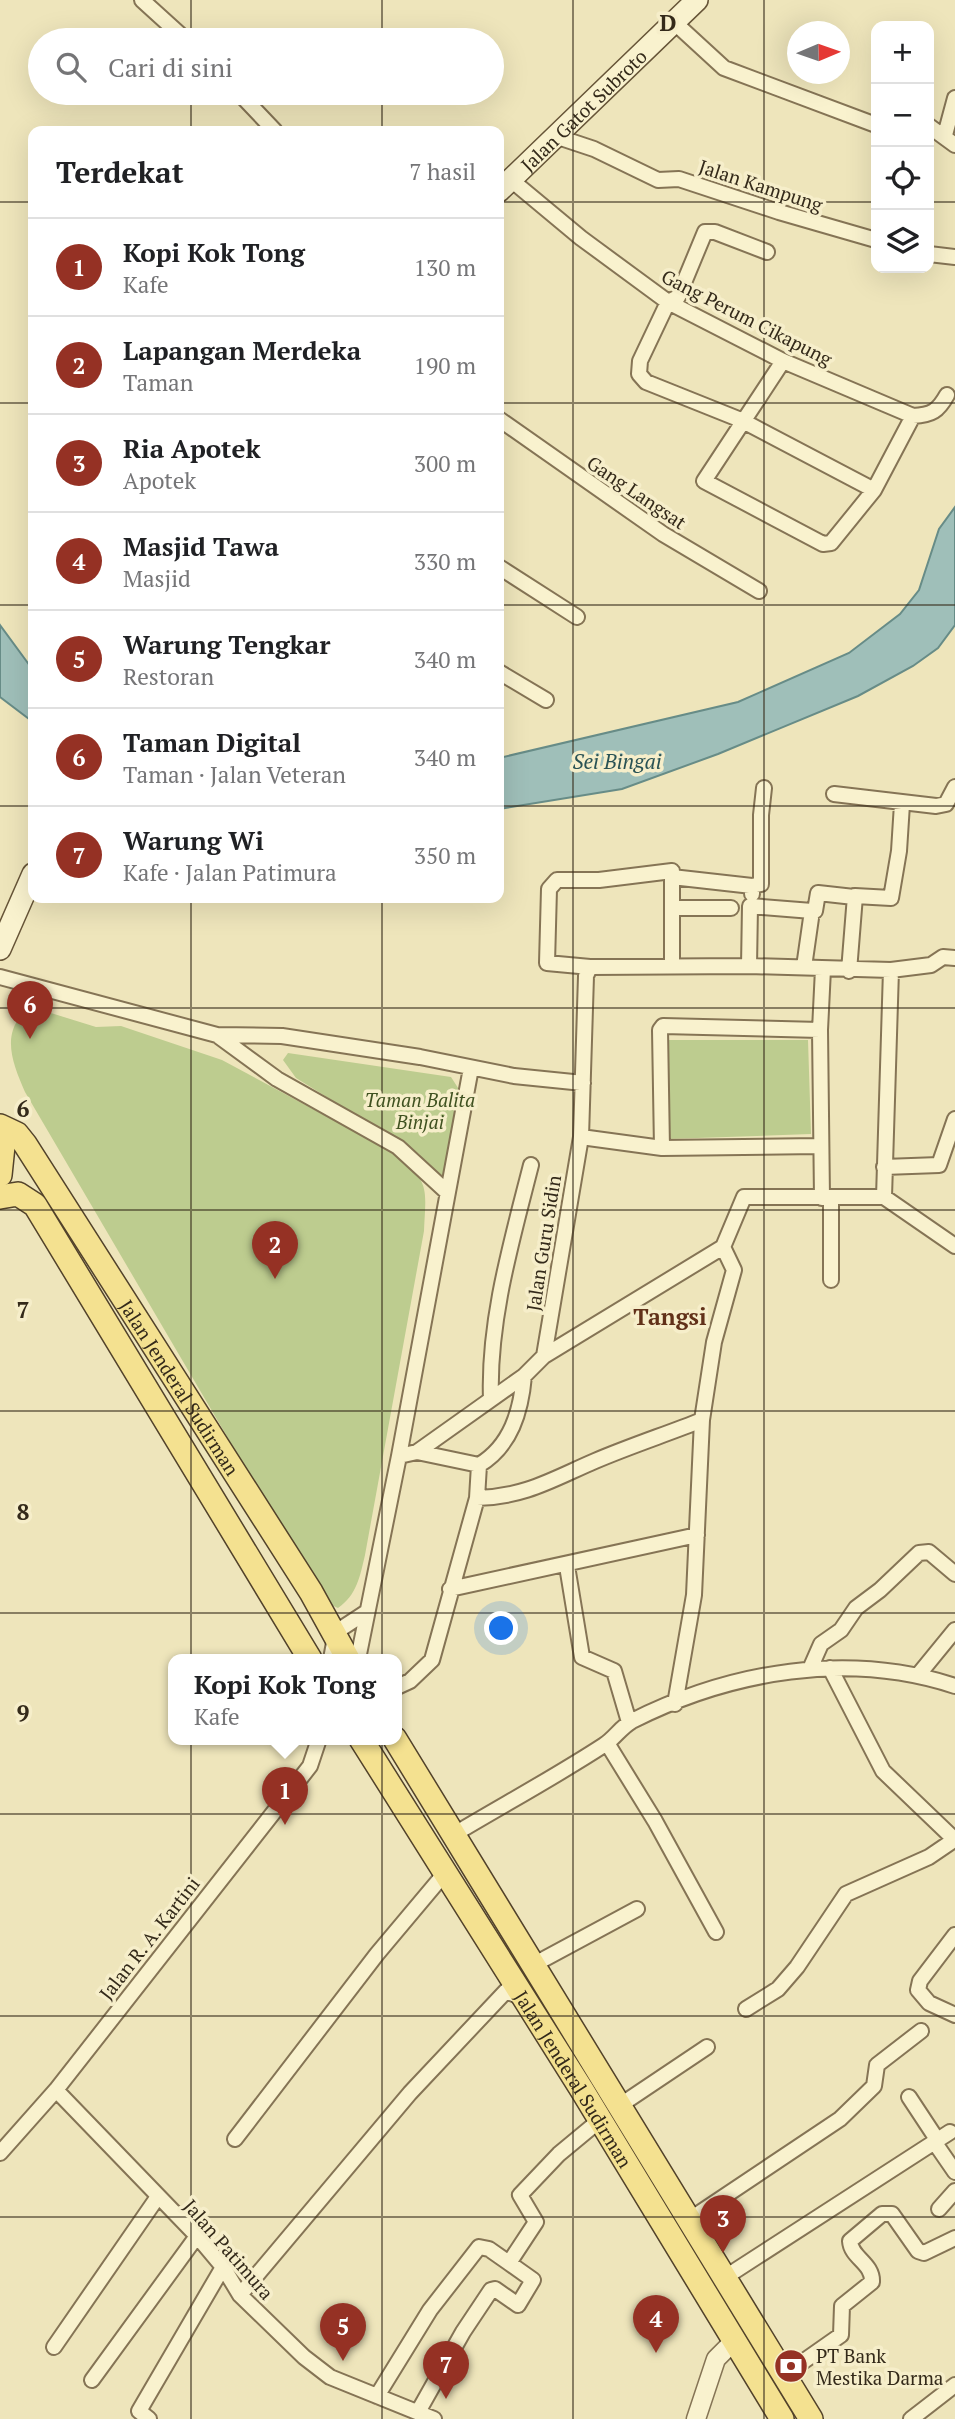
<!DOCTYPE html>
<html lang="id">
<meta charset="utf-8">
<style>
body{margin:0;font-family:"PT Serif",serif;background:#f6f6f6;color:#202124}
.controls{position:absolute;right:21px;top:21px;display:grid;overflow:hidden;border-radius:14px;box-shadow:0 7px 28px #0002}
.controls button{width:63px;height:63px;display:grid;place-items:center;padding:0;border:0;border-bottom:2px solid #e0e0e0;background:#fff;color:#202124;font:35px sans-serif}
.compass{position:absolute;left:787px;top:21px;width:63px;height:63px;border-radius:50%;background:#fff;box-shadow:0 7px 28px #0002;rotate:88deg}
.you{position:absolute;left:502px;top:1629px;width:24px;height:24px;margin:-18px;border:5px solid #fff;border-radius:50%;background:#1a73e8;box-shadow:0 0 0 10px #1a73e833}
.badge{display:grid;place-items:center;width:46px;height:46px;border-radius:50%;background:#953124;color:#fff;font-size:23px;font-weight:700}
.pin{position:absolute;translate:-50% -58px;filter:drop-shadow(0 2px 4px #0008)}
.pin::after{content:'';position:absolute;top:37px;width:24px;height:21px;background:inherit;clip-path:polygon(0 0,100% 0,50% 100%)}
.popup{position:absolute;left:168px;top:1654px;width:234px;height:91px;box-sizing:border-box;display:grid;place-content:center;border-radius:14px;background:#fff;filter:drop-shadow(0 2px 5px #0005);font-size:23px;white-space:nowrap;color:#757577}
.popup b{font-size:26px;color:#202124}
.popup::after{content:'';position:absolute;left:50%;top:100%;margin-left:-14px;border:14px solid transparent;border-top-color:#fff}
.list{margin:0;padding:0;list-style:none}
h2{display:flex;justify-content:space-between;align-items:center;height:91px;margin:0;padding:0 28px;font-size:30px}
h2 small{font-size:23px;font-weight:400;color:#757577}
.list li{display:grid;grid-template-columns:46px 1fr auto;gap:21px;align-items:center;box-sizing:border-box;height:98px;padding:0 28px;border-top:2px solid #e0e0e0}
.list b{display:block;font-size:26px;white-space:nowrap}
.list p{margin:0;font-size:23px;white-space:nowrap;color:#757577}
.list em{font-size:23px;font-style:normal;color:#757577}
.icon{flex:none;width:38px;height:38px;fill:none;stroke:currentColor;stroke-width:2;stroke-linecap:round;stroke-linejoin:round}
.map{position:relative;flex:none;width:955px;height:2419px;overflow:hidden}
.search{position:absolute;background:#fff;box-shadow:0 7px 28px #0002;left:28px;top:28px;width:476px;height:77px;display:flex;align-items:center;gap:18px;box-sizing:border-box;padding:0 24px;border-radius:38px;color:#757577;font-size:26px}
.panel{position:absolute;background:#fff;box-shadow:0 7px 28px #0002;left:28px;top:126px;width:476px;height:777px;border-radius:14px}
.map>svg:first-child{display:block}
.green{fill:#bdcc8f}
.water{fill:#9fbfb9;stroke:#678c87;stroke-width:2}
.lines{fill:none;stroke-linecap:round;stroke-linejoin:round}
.minor-casing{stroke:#857455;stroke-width:18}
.tertiary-casing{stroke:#857455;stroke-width:21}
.secondary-casing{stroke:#675538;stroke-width:24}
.primary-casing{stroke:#52422a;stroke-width:26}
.minor{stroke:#f9f2ce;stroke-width:14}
.tertiary{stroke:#f9f2ce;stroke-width:18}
.secondary{stroke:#f9f2ce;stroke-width:21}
.primary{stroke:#f4e190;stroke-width:23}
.grid{fill:none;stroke:#342a1a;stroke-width:2;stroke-opacity:0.55}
.labels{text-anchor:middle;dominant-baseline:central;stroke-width:7;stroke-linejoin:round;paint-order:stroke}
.street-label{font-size:19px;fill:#342a1a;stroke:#f6eeca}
.park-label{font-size:19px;font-style:italic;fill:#3f5120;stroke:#f6eeca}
.poi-label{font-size:19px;fill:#342a1a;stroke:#f6eeca;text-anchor:start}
.water-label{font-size:21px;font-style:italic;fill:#295254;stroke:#f6eeca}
.quarter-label{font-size:23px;font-weight:bold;fill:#613119;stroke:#f6eeca}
.grid-label{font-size:23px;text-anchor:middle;font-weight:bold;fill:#342a1a;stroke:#f6eeca;stroke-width:7;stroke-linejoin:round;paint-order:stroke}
</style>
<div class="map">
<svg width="955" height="2419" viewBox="0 0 955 2419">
<rect width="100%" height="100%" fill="#eee5bb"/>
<!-- green -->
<path class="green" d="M 28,1009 L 38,1009 L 96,1027 L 121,1026 L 222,1060 L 396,1154 C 430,1183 426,1187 424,1231 L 365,1555 C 360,1576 357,1595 338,1608 L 324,1602 L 25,1092 C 12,1062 0,1032 28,1009 Z
M 665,1040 L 808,1040 L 811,1134 L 667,1139 Z
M 288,1053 L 451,1077 L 460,1091 L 445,1173 L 438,1180 L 419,1154 L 296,1078 L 283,1060 Z"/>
<!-- water -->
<path class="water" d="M 955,507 L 955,625 L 938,648 L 913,666 L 858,696 L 718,754 L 622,789 L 499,809 L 499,758 L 738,702 L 849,653 L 900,614 L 919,590 L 939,529 Z
M 0,625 L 33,670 L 33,722 L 0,697 Z"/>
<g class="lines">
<!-- minor casing -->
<g class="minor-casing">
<path id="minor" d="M 142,0 L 186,40
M 675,23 L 724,68 L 876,125
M 239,93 L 275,131
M 929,126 L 955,145
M 945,135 L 955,98
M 558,137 L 594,149 L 658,180 L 679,179 L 779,212 L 876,240
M 510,179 L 581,238 L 668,302 L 783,361 L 913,416 C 932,415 938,411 947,395
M 767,252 L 715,232 L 705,232 L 678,297 L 668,302 L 640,361 L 639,374 L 646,382 L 741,420 L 874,490
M 929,254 L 955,257
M 783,361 L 704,481 L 823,544 L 831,543 L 874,490 L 913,416
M 499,419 L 663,534 L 759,591
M 499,567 L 577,617
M 499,672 L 546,700
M 834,794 L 936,806 L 946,804 L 955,787
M 672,877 L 752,886 L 752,894
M 752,886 L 761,884 L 761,815 L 764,788
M 672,908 L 731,908
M 749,966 L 750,906 L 812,911
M 590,967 L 547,963 L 549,889 L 557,880 L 599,880 L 672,871 L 672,966
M 804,967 L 812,911 L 815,911 L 818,893 L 854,897
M 849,971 L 855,896 L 891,898 L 899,851 L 902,804
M 0,977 L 217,1035 L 282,1036 L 420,1057 L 514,1076 L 583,1083
M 217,1035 L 277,1079 L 398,1147 L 447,1192
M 581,1137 L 662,1148 L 819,1146
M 662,1148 L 660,1030 L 663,1026 L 820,1030
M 884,1167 L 939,1165 L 955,1119
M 884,1197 L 891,970
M 822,1198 L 820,1030 L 823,969
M 831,1280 L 831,1198
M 544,1356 L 581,1137 L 586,976 L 590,967 L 749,966 L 891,970 L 931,965 L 943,957 L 955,958
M 491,1399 C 488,1321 512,1240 531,1165
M 417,1452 L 479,1465 C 511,1446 521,1411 524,1376
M 399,1456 L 417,1452 L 524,1376 L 544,1356 L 723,1247 L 744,1197 L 884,1197 L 955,1246
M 477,1498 C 525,1497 553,1479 595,1461 C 630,1446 667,1434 702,1420
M 567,1566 L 582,1657 L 614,1671 L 629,1722
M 450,1589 L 697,1535
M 331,1659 L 336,1632 L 365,1613
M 358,1659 L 399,1456 L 471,1068
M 830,1668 L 883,1771 L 955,1840
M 810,1669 L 821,1644 L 841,1630 L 856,1608 L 880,1590 L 919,1553 L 929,1552 L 955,1574
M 919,1674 L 955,1630
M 397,1687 L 410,1681 L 432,1660 L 477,1498 L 479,1465
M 675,1704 L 694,1595 L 702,1420 L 714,1342 L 734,1270 L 723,1247
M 607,1743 L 655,1821 L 716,1932
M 453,1835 C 503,1805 555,1777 604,1745 C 614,1739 621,1727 632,1721 C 731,1671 848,1651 955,1686
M 955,1935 L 920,1981 L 918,1990 L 929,2003 L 955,2015
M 533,1965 L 637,1909
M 746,2009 L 778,1989 L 797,1967 L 846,1894 L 929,1857 L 954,1840
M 56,2090 L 197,2236 L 223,2267 L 240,2295 L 304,2357 L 330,2377 L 434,2419
M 909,2097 L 938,2141
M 619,2106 L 707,2047
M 235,2139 L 377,1954 L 445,1873
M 935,2143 L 955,2172
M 0,2153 L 56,2090 L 310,1766 L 319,1739
M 939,2209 L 955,2191
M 689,2220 L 840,2119 L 874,2086 L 877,2065 L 921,2031
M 724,2278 L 950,2132
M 240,2295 L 410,2093 L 506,1991 L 523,1998
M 54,2347 L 157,2198
M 784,2375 L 841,2335 L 842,2306 L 872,2282 C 873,2263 851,2258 850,2241 L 882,2214 L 892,2214 L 918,2251 L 924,2253 L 955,2238
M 92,2380 L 197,2236
M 377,2396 L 430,2310 L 479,2247 L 489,2249 L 509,2263 L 536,2222 L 520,2195 L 559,2154 L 600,2120
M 418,2412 L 463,2332 L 491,2290 L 495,2289 L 518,2305 L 533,2280 L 509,2263
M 149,2419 L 139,2411 L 223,2267
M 911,2419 L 955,2385"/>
</g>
<!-- tertiary casing -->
<g class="tertiary-casing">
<path id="tertiary" d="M 696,2419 L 716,2359 L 729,2346 L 741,2348"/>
</g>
<!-- secondary casing -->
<g class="secondary-casing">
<g id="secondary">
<path id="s1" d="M 499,191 L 697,0"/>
<path d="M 0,949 L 33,874"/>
</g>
</g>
<!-- primary casing -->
<g class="primary-casing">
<g id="primary">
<path id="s2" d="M 0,1126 L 17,1134 L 25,1144 L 311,1592 L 348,1659"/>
<path d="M 0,1130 L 3,1146 L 0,1175"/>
<path d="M 0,1197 L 18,1194 L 35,1205 L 310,1659"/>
<path id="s3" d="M 361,1739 L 582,2090 L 782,2419"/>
<path d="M 395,1739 L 811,2419"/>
</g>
</g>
<!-- minor -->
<use href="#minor" class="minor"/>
<!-- tertiary -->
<use href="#tertiary" class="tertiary"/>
<!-- secondary -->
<use href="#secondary" class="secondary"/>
<!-- primary -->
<use href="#primary" class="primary"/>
</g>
<!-- grid -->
<path class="grid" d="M 191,0 L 191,40M 382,0 L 382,40M 573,0 L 573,2419M 764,0 L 764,2419M 191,93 L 191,131M 382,93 L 382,131M 0,202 L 33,202M 499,202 L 876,202M 929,202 L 955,202M 0,403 L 33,403M 499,403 L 955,403M 0,605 L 33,605M 499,605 L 955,605M 0,806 L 33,806M 499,806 L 955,806M 191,898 L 191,2419M 382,898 L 382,2419M 0,1008 L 955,1008M 0,1210 L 955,1210M 0,1411 L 955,1411M 0,1613 L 955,1613M 0,1814 L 955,1814M 0,2016 L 955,2016M 0,2217 L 955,2217"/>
<!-- icons -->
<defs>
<g id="bank-disc" transform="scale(1.75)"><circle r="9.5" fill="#953124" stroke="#f6eeca"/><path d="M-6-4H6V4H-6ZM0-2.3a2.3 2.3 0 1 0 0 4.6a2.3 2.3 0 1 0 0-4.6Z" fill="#fff"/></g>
</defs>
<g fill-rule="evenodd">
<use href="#bank-disc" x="791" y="2366"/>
</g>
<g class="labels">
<!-- street labels -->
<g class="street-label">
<text stroke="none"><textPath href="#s1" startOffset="117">Jalan Gatot Subroto</textPath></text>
<text transform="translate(761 185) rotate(18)">Jalan Kampung</text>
<text transform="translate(747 317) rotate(27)">Gang Perum Cikapung</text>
<text transform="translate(637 492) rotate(34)">Gang Langsat</text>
<text transform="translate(543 1243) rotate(-81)">Jalan Guru Sidin</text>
<text stroke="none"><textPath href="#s2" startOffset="320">Jalan Jenderal Sudirman</textPath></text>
<text transform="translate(149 1938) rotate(-52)">Jalan R. A. Kartini</text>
<text stroke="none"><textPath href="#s3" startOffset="401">Jalan Jenderal Sudirman</textPath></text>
<text transform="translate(229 2249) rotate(49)">Jalan Patimura</text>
</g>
<!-- park labels -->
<g class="park-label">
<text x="420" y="1099">Taman Balita<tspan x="420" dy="22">Binjai</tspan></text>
</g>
<!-- poi labels -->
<g class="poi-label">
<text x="816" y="2355">PT Bank<tspan x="816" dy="22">Mestika Darma</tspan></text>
</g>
<!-- water labels -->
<g class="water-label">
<text x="617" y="761">Sei Bingai</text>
</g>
<!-- quarter labels -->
<g class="quarter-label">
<text x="670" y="1316">Tangsi</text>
</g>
</g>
<g class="grid-label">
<text x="668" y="31">D</text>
<text x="23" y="1117">6</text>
<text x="23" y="1318">7</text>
<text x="23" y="1520">8</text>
<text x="23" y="1721">9</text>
</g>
</svg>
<div class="controls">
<button>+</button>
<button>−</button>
<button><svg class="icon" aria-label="locate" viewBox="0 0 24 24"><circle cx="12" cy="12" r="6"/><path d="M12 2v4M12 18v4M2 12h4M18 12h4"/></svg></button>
<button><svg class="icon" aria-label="layers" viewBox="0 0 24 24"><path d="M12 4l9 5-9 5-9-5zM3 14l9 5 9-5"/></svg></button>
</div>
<svg class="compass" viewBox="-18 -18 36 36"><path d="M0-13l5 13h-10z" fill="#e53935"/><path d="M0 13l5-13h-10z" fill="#757577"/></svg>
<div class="you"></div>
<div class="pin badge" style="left:285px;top:1825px">1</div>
<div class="popup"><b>Kopi Kok Tong</b>Kafe</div>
<div class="pin badge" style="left:275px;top:1279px">2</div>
<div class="pin badge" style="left:723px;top:2253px">3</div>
<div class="pin badge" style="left:656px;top:2353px">4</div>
<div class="pin badge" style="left:343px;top:2361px">5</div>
<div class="pin badge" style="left:30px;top:1039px">6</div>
<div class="pin badge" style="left:446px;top:2399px">7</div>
<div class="search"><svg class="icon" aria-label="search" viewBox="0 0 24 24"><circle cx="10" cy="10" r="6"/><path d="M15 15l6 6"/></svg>Cari di sini</div>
<section class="panel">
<h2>Terdekat<small>7 hasil</small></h2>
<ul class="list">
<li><span class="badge">1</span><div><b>Kopi Kok Tong</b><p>Kafe</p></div><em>130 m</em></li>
<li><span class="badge">2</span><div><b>Lapangan Merdeka</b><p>Taman</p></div><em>190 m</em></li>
<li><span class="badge">3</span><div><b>Ria Apotek</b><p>Apotek</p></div><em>300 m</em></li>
<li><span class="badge">4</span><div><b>Masjid Tawa</b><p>Masjid</p></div><em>330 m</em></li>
<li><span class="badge">5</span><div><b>Warung Tengkar</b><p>Restoran</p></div><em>340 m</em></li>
<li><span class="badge">6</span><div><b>Taman Digital</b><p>Taman · Jalan Veteran</p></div><em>340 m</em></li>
<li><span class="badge">7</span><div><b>Warung Wi</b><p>Kafe · Jalan Patimura</p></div><em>350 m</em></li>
</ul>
</section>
</div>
